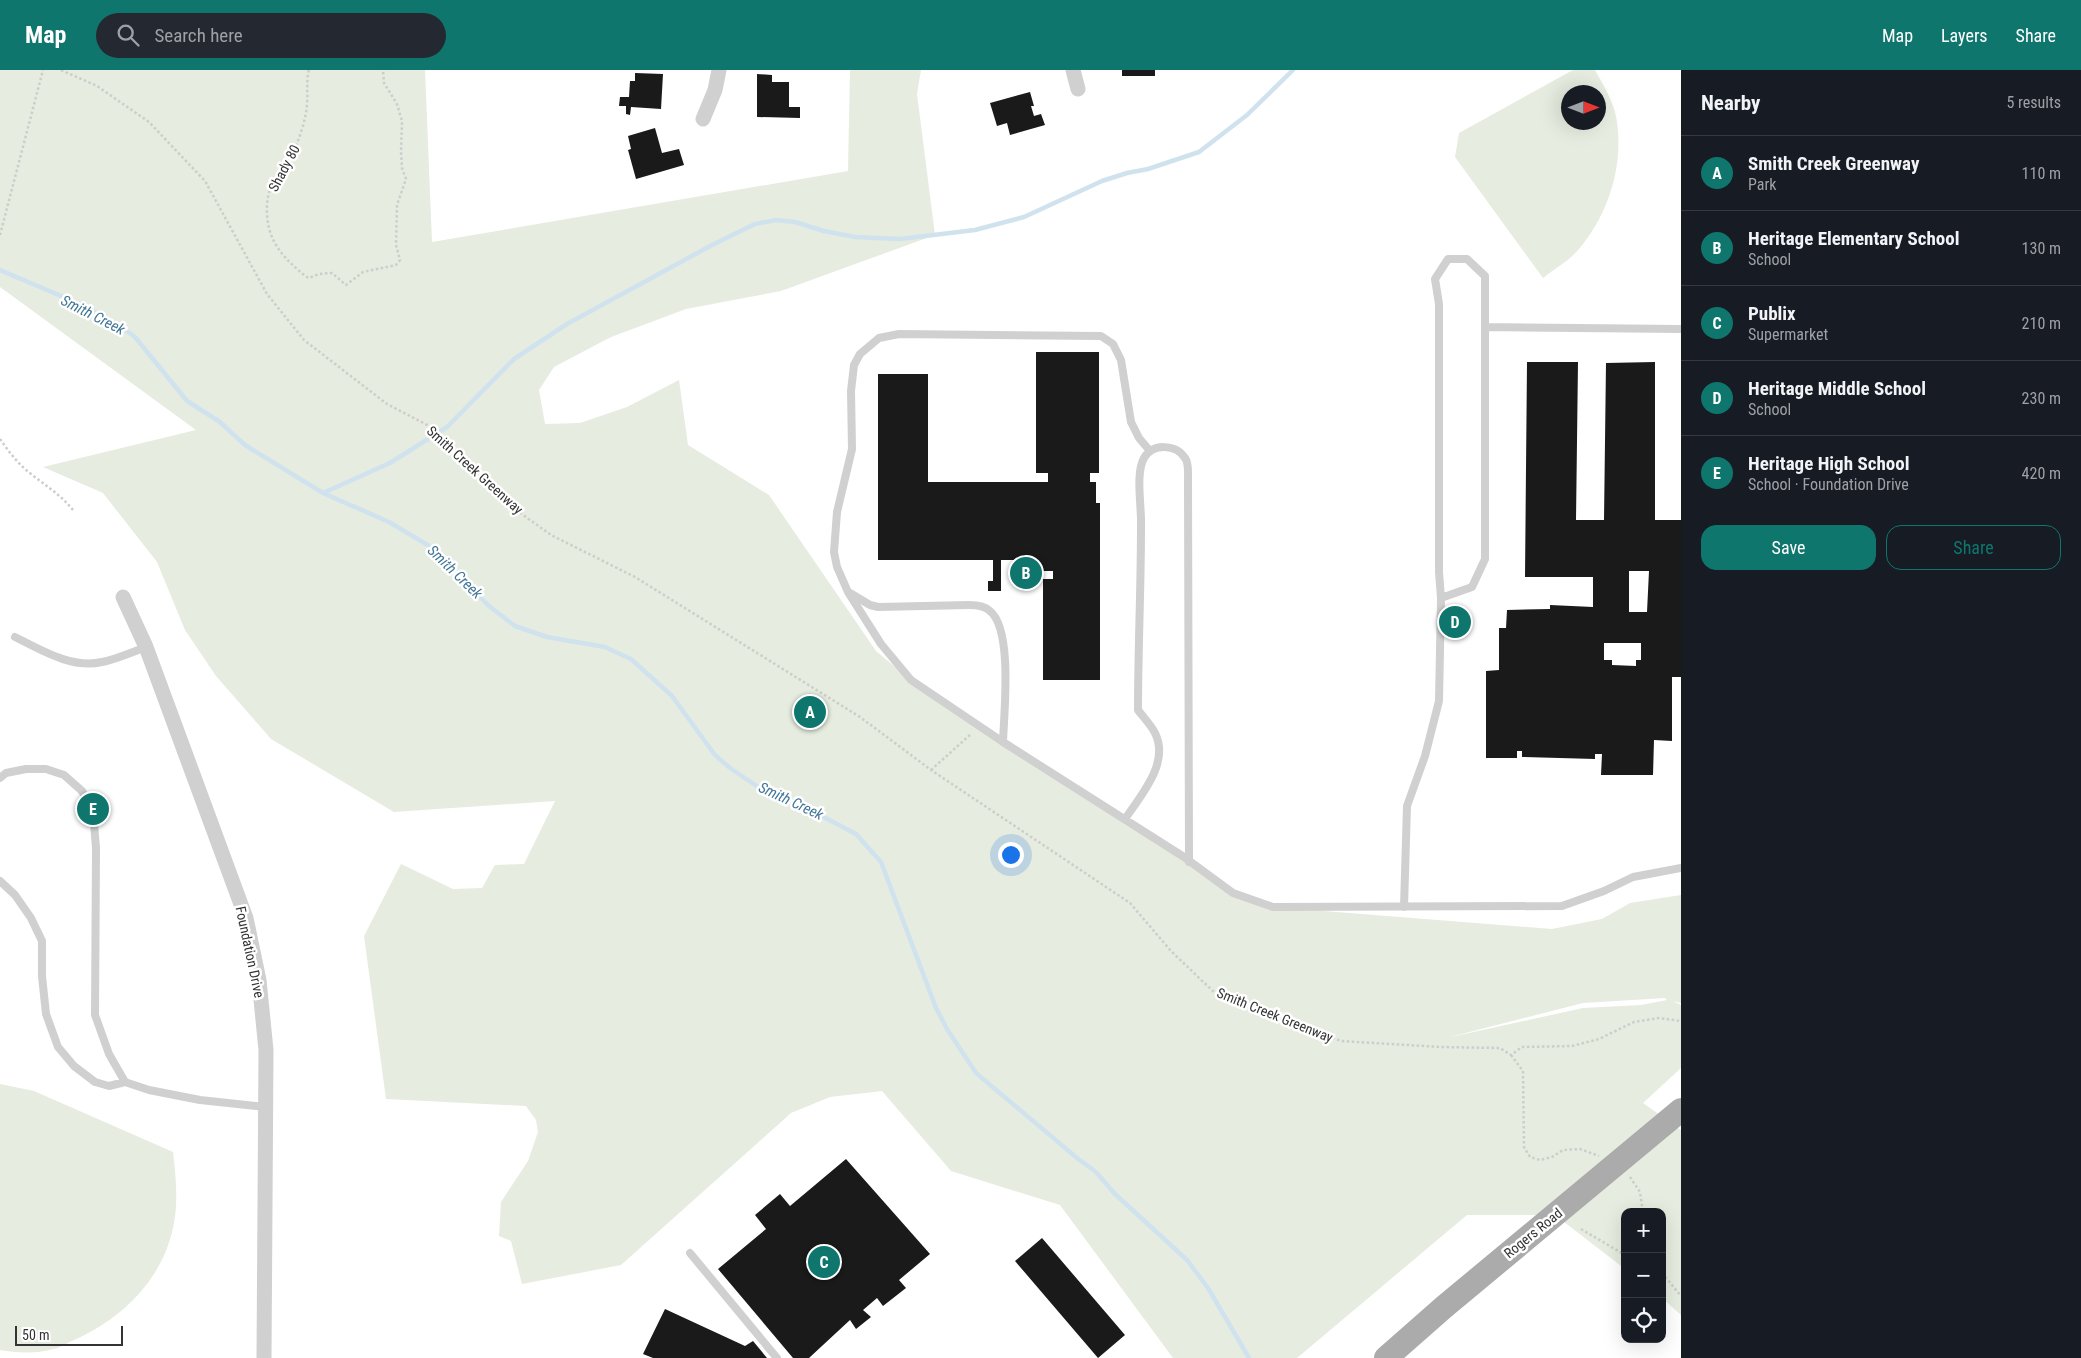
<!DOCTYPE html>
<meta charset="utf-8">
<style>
body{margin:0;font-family:"Roboto Condensed",sans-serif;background:#242831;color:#f1f3f6}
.controls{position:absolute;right:15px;bottom:15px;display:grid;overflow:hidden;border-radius:10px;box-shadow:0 5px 20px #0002}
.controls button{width:45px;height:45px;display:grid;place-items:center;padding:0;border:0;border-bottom:1px solid #363941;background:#171b24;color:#f1f3f6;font:25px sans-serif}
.compass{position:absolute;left:1561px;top:15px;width:45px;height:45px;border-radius:50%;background:#171b24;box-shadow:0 5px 20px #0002;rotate:90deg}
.scale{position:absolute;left:15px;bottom:12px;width:108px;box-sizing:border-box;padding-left:5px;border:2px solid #333;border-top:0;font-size:14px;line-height:18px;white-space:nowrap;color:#333;-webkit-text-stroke:4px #fff;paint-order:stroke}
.you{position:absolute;left:1010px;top:784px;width:18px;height:18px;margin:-12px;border:4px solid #fff;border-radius:50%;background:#1a73e8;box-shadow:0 0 0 8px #1a73e833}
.badge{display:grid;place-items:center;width:32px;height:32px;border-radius:50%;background:#0f766e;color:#fff;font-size:16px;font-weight:700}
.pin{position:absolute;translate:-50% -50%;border:2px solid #fff;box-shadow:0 1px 5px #0006}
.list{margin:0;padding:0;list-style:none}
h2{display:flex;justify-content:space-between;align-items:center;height:65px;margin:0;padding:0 20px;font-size:21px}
h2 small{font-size:16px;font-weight:400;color:#9ea1a6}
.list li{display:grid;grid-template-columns:32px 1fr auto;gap:15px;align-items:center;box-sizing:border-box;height:75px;padding:0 20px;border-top:1px solid #363941}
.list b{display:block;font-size:19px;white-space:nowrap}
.list p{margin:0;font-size:16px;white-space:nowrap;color:#9ea1a6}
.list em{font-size:16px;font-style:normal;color:#9ea1a6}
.actions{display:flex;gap:10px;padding:15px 20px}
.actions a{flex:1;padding:11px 0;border:1px solid #0f766e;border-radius:15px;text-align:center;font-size:18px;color:#0f766e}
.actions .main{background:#0f766e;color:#fff}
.icon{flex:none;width:28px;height:28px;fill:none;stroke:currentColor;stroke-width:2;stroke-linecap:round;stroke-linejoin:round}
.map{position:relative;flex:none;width:1681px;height:1288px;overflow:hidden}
header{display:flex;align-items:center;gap:30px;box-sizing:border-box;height:70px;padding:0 25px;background:#0f766e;color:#fff}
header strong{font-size:24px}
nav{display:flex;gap:28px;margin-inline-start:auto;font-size:18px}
.search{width:350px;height:45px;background:#242831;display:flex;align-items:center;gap:12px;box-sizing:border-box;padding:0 18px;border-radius:28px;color:#9ea1a6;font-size:19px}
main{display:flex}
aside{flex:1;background:#171b24}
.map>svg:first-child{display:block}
.green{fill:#e6ecdf;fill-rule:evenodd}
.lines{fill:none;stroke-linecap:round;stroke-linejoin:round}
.stream{stroke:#cfe2ee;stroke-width:4.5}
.building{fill:#1a1a1a;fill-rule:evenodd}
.path{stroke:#cdcdcd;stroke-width:2.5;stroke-dasharray:2.5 2.5;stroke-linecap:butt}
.service{stroke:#d0d0d0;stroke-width:8}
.minor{stroke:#d0d0d0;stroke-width:15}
.primary{stroke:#ababab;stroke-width:24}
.labels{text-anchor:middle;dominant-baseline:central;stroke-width:5;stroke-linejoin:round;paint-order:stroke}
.street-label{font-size:14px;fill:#333;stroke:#fff}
.water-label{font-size:15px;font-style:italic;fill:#3f7597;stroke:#fff}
</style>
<header>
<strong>Map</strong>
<div class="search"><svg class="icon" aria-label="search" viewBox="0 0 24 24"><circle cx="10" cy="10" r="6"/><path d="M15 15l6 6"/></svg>Search here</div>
<nav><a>Map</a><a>Layers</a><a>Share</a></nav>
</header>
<main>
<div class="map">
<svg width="1681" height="1288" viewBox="0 0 1681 1288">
<rect width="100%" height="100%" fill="#fff"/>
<!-- green -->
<path class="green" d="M 0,0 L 425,0 L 432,172 L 848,101 L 850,0 L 921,0 L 917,24 L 935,165 L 781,221 L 686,239 L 611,267 L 554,297 L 539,320 L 545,354 L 580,353 L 627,337 L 679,310 L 688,375 L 769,425 L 876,581 L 911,610 L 1233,823 L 1273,837 L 1552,859 L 1602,849 L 1630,833 L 1681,825 L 1681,933 L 1673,931 L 1681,935 L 1681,998 L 1643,1033 L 1681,1060 L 1681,1245 L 1662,1228 L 1662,1142 L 1625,1142 L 1625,1199 L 1555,1145 L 1467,1145 L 1297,1288 L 1173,1288 L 1060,1135 L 951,1101 L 882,1021 L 830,1027 L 791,1043 L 621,1195 L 522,1214 L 511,1171 L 499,1166 L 501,1132 L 528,1091 L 538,1062 L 536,1050 L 526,1036 L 386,1029 L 364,866 L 401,794 L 453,819 L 482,818 L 495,795 L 524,794 L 555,731 L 394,742 L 271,669 L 216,606 L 185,560 L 157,492 L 103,423 L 43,397 L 196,360 L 0,217 ZM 1665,928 L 1667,930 L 1641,935 L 1583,938 L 1446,968 L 1583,933 Z
M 1573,0 L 1595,0 C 1602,13 1611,27 1615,42 C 1626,89 1610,143 1579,179 C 1570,190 1554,199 1543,208 L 1455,87 L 1459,63 ZM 1598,22 L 1598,52 L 1568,52 L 1568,22 Z
M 0,1014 L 34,1021 L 173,1082 C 176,1108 179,1136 172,1162 C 160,1212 120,1250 74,1270 C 67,1273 60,1278 53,1279 C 36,1284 17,1283 0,1280 Z"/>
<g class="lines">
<!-- stream -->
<path class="stream" d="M 0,200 L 80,234 L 120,256 L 135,267 L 187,331 L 220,352 L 245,375 L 323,423 L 389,452 L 431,477 L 489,536 L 515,556 L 547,567 L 605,577 L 631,589 L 672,626 L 715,685 L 730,698 L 761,719 L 797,733 L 856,764 L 881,792 L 936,938 L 947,959 L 976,1003 L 1077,1088 L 1096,1102 L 1114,1123 L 1187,1190 L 1208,1218 L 1249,1288
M 323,423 L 390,393 L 447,357 L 514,289 L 567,254 L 712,175 L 755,154 L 776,150 L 795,152 L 824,161 L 855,167 L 900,169 L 975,160 L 1024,147 L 1102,111 L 1127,103 L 1148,99 L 1199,82 L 1247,45 L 1293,0"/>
</g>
<!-- building -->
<path class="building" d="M 1122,0 L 1155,0 L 1155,6 L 1122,6 Z
M 635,3 L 663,4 L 661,39 L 631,37 L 630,45 L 626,44 L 626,36 L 619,36 L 620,27 L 629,27 L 630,11 L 635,11 Z
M 757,4 L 772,5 L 772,12 L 789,12 L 789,37 L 800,37 L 800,48 L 757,47 Z
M 1030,22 L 1034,36 L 1031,36 L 1034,46 L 1041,44 L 1045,55 L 1010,65 L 1007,53 L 997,56 L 990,33 Z
M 655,58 L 662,83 L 679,79 L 684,95 L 636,109 L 628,80 L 631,79 L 628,66 Z
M 1036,282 L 1099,282 L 1099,403 L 1090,403 L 1090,412 L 1096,412 L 1096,433 L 1100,433 L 1100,610 L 1043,610 L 1043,509 L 1053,509 L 1053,501 L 1018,501 L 1018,490 L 1001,490 L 1001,521 L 988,521 L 988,511 L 993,511 L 993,490 L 878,490 L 878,304 L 928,304 L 928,412 L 1048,412 L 1048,403 L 1036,403 Z
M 1527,292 L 1578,292 L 1576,450 L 1604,450 L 1606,293 L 1655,292 L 1655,450 L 1681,450 L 1681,607 L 1672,607 L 1672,671 L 1654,670 L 1653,705 L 1601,705 L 1602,684 L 1595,684 L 1595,689 L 1522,687 L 1522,681 L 1517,681 L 1517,688 L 1486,688 L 1486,601 L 1499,600 L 1499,558 L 1506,558 L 1507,540 L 1550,539 L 1550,535 L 1593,537 L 1593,507 L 1525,507 ZM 1629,501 L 1649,501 L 1647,542 L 1629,542 ZM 1604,573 L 1641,573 L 1641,590 L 1636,590 L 1636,596 L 1612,595 L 1612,590 L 1604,590 Z
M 846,1089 L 930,1184 L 899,1210 L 906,1218 L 883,1236 L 877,1228 L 863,1240 L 871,1247 L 856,1259 L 850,1250 L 809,1288 L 793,1288 L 718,1199 L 766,1159 L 755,1145 L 780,1124 L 790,1136 Z
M 1042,1168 L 1125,1265 L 1098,1288 L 1015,1191 Z
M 665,1239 L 745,1276 L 753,1271 L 767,1288 L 653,1288 L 643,1284 Z"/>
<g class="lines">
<!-- path -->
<path class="path" d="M 61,0 L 97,16 L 149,52 L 205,111 L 267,224 L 304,270 L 387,334 L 433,358 L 512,437 L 551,465 L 635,507 L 860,647 L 931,700 L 1130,833 L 1171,881 L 1217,925 L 1341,971 L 1441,977 L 1500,978 L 1511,985 L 1522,977 L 1572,976 L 1599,969 L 1634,952 L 1659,948 L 1681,951
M 309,0 C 306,11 308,23 307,35 C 306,48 301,63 296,76 C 293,86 285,93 279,101 C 263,122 263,157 278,178 C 285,189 295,197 305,206 L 309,208 L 319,204 L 332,203 L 346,215 L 363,202 L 396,195 L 400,190 L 396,175 L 397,135 L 406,109 L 402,98 L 401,82 L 402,51 L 397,34 L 384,13 L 383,0
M 0,165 L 43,0
M 0,369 C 9,382 19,395 31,404 C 46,416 61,425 73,440
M 931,700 L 971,664
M 1511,985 L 1523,1001 L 1524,1077 L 1530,1087 L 1540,1090 L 1552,1087 L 1563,1080 L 1580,1079 L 1599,1086
M 1630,1107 L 1640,1122 L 1643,1142
M 1581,1159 L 1625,1185
M 1662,1203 L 1681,1226"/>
<!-- service -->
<path class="service" d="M 1486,257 L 1681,259
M 1150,381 L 1139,368 L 1131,352 L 1121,290 L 1113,274 L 1101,266 L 899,264 L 879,268 L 860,284 L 854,295 L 851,321 L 852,379 L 837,442 L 834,482 L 837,497 L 848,522 L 881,574 L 911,610 L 1003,672 L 1184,787 L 1233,823 L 1273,837 L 1562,836 L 1604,821 L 1633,807 L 1681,798
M 850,523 L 870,535 L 878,537 L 969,535 C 976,535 985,536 990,541 C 1013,560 1004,643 1003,672
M 15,567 C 41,580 72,599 102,592 C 117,589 132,582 146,577
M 0,708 L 6,703 L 26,699 L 46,699 L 64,705 L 82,721 L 93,741 L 96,778 L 95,945 L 109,984 L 125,1012
M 1125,749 C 1141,725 1170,693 1155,663 C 1151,655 1144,648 1138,640 C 1138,579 1141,518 1141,457 C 1142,438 1135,404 1144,388 C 1153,373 1176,374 1185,388 C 1189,393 1188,403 1188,410 L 1189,792
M 0,811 L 15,825 L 31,848 L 42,871 L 42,906 L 46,944 L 58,977 L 74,996 L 95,1012 L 109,1016 L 125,1012 L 149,1020 L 200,1030 L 265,1037
M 1404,837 L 1407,736 L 1425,686 L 1439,631 L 1441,528 L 1439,502 L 1439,234 L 1435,209 L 1448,189 L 1467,189 L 1485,206 L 1485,489 L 1472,517 L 1441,528
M 690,1183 L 777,1288"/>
<!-- minor -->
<path class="minor" d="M 1073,0 L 1078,19
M 703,49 L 715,20 L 719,0
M 123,527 L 146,577 L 246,848 L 259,910 L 266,980 L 264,1288"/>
<!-- primary -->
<path class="primary" d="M 1386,1288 L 1444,1237 L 1681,1040"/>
</g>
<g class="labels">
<!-- street labels -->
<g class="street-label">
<text transform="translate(284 98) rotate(-62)">Shady 80</text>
<text transform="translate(475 400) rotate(42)">Smith Creek Greenway</text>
<text transform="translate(250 882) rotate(78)">Foundation Drive</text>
<text transform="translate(1275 945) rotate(22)">Smith Creek Greenway</text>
<text transform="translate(1533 1163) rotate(-39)">Rogers Road</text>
</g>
<!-- water labels -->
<g class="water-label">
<text transform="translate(93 245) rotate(27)">Smith Creek</text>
<text transform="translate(455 502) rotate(44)">Smith Creek</text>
<text transform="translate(791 731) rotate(25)">Smith Creek</text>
</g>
</g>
</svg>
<div class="controls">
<button>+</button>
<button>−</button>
<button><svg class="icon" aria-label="locate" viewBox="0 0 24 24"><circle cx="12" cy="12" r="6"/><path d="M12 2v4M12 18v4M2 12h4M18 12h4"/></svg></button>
</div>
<svg class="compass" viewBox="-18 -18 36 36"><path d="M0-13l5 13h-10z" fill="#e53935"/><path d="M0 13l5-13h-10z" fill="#9ea1a6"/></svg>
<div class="scale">50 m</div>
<div class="you"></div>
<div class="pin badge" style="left:810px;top:642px">A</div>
<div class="pin badge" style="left:1026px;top:503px">B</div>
<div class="pin badge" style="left:824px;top:1192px">C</div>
<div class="pin badge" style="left:1455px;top:552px">D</div>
<div class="pin badge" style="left:93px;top:739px">E</div>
</div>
<aside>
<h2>Nearby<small>5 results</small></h2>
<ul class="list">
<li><span class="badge">A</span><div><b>Smith Creek Greenway</b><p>Park</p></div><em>110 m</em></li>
<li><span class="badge">B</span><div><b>Heritage Elementary School</b><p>School</p></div><em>130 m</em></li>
<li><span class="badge">C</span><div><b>Publix</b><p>Supermarket</p></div><em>210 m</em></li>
<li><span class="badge">D</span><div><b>Heritage Middle School</b><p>School</p></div><em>230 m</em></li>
<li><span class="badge">E</span><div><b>Heritage High School</b><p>School · Foundation Drive</p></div><em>420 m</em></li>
</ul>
<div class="actions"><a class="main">Save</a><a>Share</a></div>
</aside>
</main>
